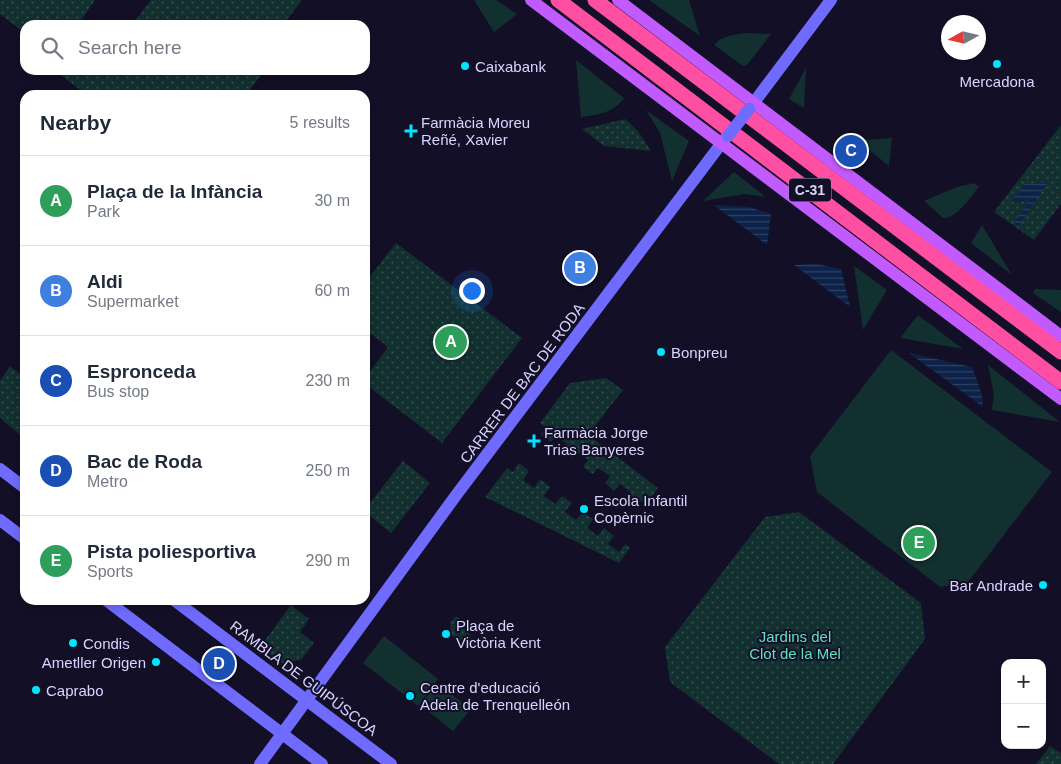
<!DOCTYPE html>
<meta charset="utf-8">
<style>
body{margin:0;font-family:Arial,sans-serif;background:#f6f6f7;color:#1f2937}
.controls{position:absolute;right:15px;bottom:15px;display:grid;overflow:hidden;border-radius:10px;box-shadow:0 2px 8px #0003}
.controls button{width:45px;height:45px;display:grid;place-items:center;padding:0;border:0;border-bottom:1px solid #e0e1e3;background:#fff;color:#1f2937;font:25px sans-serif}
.compass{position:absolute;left:941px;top:15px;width:45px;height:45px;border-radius:50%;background:#fff;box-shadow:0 2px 8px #0003;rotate:262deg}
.you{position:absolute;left:471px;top:290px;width:18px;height:18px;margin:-12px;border:4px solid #fff;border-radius:50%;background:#1a73e8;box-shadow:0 0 0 8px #1a73e833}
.badge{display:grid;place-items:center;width:32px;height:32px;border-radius:50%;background:#111827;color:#fff;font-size:16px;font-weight:700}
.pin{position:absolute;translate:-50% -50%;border:2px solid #fff;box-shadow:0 1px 5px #0006}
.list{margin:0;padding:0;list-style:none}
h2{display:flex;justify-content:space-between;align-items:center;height:65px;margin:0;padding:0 20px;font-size:21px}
h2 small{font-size:16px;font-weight:400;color:#747a83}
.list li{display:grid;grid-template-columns:32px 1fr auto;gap:15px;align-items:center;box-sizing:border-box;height:90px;padding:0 20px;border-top:1px solid #e0e1e3}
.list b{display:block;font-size:19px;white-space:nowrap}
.list p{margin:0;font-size:16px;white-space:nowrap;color:#747a83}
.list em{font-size:16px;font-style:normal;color:#747a83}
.icon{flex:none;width:28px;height:28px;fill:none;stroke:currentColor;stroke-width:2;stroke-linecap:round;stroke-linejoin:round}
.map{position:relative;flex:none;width:1061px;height:764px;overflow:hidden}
.search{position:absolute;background:#fff;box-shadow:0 2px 8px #0003;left:20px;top:20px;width:350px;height:55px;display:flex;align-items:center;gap:12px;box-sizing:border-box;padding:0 18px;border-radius:15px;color:#747a83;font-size:19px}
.panel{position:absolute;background:#fff;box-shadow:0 2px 8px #0003;left:20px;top:90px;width:350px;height:515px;border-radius:15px}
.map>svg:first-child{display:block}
.grass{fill:#12302f}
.park{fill:url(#park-dots)}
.water{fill:url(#water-rules)}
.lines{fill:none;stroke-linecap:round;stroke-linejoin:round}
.secondary{stroke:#6f6bff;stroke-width:12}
.primary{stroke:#c25bff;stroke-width:12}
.highway{stroke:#ff4fa3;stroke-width:15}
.secondary-bridge{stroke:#6f6bff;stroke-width:12}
.poi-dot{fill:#00e5ff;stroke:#130f26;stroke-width:2}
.labels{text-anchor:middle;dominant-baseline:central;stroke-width:4;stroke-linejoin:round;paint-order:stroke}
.shield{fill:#130f26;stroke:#9e99be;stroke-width:1}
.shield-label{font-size:14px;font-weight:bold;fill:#d9d4ff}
.poi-label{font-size:15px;fill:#d9d4ff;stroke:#130f26;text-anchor:start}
.street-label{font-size:15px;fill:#d9d4ff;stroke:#130f26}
.park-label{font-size:15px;fill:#5fe0c0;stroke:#130f26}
</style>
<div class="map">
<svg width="1061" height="764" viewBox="0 0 1061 764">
<defs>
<pattern id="park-dots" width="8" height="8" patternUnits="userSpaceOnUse" patternTransform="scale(1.25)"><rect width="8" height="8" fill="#12302f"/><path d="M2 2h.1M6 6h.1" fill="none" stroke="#344d4e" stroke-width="1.8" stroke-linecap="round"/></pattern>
<pattern id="water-rules" width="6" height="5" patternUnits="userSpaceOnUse" patternTransform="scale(1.25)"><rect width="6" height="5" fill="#0c2248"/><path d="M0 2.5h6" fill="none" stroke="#2f4163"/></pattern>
</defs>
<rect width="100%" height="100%" fill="#130f26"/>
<!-- grass -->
<path class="grass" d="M 474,0 L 496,0 L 517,14 L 494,32 Z
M 649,0 L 689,0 L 700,36 Z
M 744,33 L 771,34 L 747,65 L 743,66 L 714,45 C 721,36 734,35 744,33 Z
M 576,60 L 624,98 C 614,113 597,115 581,117 Z
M 806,68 L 804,108 L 789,99 Z
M 646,110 L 689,141 L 672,181 L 660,133 Z
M 854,138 L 865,140 L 892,138 L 889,166 Z
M 734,172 L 766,197 L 745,194 L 703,201 Z
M 974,183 L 979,187 C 971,196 956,220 943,218 L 924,201 L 957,187 Z
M 982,225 L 1012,275 L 971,243 Z
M 854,266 L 887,290 L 863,330 Z
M 1035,289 L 1061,290 L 1061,312 L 1033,293 Z
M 918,315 L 963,349 L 900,338 Z
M 891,350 L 1052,472 L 968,582 L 940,587 L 817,492 L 810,456 Z
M 988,365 L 1060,422 L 992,410 L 994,394 Z
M 384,636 L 438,679 L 418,706 L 363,663 Z
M 437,683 L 471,709 L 453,731 L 420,705 Z"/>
<!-- park -->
<path class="park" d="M 0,0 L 95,0 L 78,25 L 25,25 L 25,33 L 0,14 Z
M 151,0 L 302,0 L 283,25 L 132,25 Z
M 58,70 L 265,70 L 246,95 L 87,95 L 57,72 Z
M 625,119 L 638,131 L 651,151 L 604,146 L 582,129 Z
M 1061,125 L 1061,204 L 1034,240 L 994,212 Z
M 396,243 L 522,338 L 442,443 L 365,384 L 365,378 L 388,347 L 365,329 L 365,283 Z
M 10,366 L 25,378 L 25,439 L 0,418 L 0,381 Z
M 606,378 L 623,390 L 588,435 L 658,488 L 647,504 L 641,500 L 636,507 L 626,499 L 631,492 L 620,484 L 614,491 L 605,483 L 610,476 L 598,468 L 593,474 L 583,467 L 588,460 L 577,452 L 572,458 L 562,451 L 567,444 L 556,436 L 551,442 L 541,435 L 546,428 L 540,423 L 570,383 Z
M 403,461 L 430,483 L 391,533 L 365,512 L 365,509 Z
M 519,463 L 529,471 L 523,480 L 534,488 L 540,479 L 550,487 L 544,496 L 555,504 L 562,496 L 572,503 L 565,512 L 576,520 L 583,512 L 593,519 L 587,528 L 598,536 L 604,528 L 614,536 L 608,544 L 619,552 L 625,544 L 630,548 L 619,563 L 485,497 L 507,468 L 513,472 Z
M 799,512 L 921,603 L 925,639 L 833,764 L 779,764 L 670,682 L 665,647 L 765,517 Z
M 291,605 L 309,619 L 300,632 L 314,643 L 301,660 L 281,663 L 260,647 Z
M 455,617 L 459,618 L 471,636 L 470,642 L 461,643 L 451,635 L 450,623 Z
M 1050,746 L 1061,753 L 1061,764 L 1036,764 Z"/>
<!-- water -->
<path class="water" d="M 1048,182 L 1018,226 L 1014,223 L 1029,201 L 1011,202 L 1025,184 Z
M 714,205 L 749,207 L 771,214 L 767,245 Z
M 816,264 L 841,269 L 850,307 L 794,265 Z
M 909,353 L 972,367 L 982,395 L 983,407 Z"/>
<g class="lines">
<!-- secondary -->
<path class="secondary" d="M 749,109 L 831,0
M 0,469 L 25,488
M 0,520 L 25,539
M 106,600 L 322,764
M 174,600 L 391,764
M 260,764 L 457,494 L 727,136"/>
<!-- primary -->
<path class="primary" d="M 531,0 L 1061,399
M 618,0 L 1061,336"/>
<!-- highway -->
<path class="highway" d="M 558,0 L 1061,382
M 595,0 L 1061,352"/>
<!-- secondary-bridge -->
<path class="secondary-bridge" d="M 728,136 L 749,109"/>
</g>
<!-- markers -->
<g class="poi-dot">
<circle cx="997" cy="64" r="5"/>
<circle cx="465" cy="66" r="5"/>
<path d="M408.5 123.5h5v5h5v5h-5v5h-5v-5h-5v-5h5z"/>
<circle cx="661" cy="352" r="5"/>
<path d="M531.5 433.5h5v5h5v5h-5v5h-5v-5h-5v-5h5z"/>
<circle cx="584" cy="509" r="5"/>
<circle cx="1043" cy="585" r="5"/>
<circle cx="446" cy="634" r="5"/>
<circle cx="73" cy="643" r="5"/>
<circle cx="156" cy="662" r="5"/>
<circle cx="36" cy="690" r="5"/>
<circle cx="410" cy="696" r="5"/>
</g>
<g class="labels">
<!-- shield labels -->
<rect class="shield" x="789" y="178.5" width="42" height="23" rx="4"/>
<g class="shield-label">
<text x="810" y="190">C-31</text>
</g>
<!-- poi labels -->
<g class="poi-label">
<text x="475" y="66">Caixabank</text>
<text x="997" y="81" text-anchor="middle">Mercadona</text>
<text x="421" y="122">Farmàcia Moreu<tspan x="421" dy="17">Reñé, Xavier</tspan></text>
<text x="671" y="352">Bonpreu</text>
<text x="544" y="432">Farmàcia Jorge<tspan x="544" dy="17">Trias Banyeres</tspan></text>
<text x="594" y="500">Escola Infantil<tspan x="594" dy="17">Copèrnic</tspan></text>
<text x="1033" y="585" text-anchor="end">Bar Andrade</text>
<text x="456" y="625">Plaça de<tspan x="456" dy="17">Victòria Kent</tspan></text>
<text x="83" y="643">Condis</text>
<text x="146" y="662" text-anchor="end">Ametller Origen</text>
<text x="420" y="687">Centre d'educació<tspan x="420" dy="17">Adela de Trenquelleón</tspan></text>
<text x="46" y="690">Caprabo</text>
</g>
<!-- street labels -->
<g class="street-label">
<text transform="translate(522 383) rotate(-53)">CARRER DE BAC DE RODA</text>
<text transform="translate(304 678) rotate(37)">RAMBLA DE GUIPÚSCOA</text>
</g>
<!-- park labels -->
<g class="park-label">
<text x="795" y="636">Jardins del<tspan x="795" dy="17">Clot de la Mel</tspan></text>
</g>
</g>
</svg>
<div class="controls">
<button>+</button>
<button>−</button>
</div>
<svg class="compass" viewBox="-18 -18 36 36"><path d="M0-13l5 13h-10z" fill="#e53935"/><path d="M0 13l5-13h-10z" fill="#747a83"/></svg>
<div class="you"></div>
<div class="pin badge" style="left:451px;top:342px;background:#2e9e5b">A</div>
<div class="pin badge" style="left:580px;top:268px;background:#3f7fe0">B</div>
<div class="pin badge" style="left:851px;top:151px;background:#1a4fb4">C</div>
<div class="pin badge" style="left:219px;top:664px;background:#1a4fb4">D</div>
<div class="pin badge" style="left:919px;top:543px;background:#2e9e5b">E</div>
<div class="search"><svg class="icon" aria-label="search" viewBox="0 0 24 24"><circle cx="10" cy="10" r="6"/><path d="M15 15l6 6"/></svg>Search here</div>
<section class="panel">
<h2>Nearby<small>5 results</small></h2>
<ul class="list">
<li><span class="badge" style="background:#2e9e5b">A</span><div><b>Plaça de la Infància</b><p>Park</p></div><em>30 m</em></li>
<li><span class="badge" style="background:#3f7fe0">B</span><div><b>Aldi</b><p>Supermarket</p></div><em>60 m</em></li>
<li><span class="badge" style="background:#1a4fb4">C</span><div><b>Espronceda</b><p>Bus stop</p></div><em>230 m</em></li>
<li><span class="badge" style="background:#1a4fb4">D</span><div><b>Bac de Roda</b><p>Metro</p></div><em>250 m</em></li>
<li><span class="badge" style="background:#2e9e5b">E</span><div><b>Pista poliesportiva</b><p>Sports</p></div><em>290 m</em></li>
</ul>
</section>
</div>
